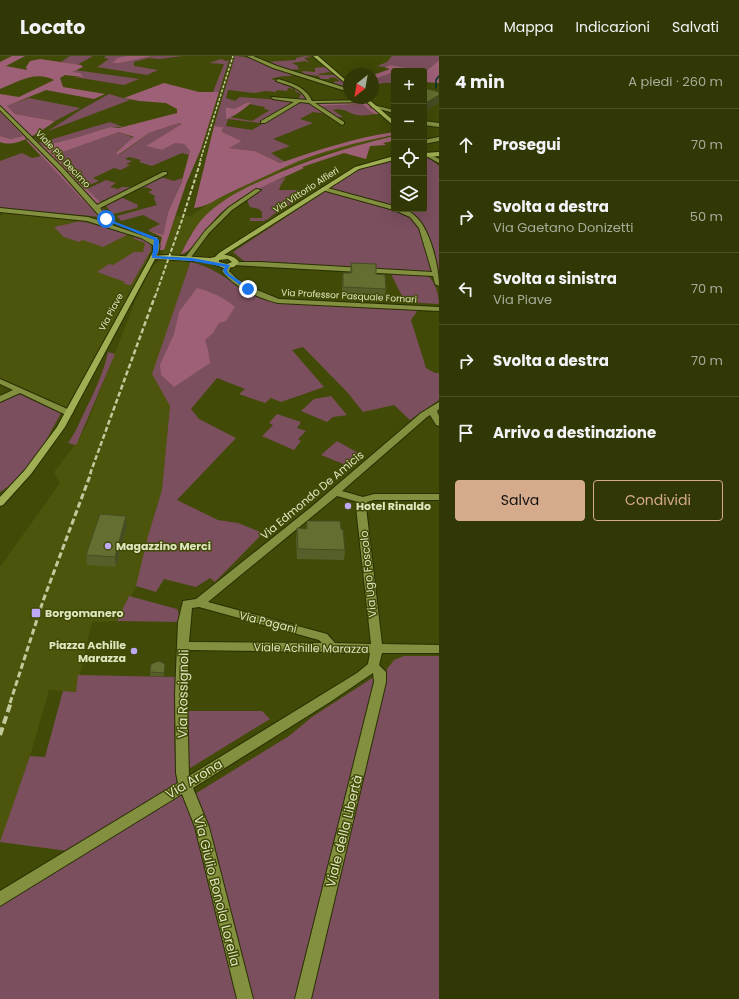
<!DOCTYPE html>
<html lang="it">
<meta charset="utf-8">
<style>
body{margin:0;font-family:Poppins,sans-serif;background:#3d4313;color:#f1f3f6}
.controls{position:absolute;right:12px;top:12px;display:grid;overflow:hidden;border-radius:4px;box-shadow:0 4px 16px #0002}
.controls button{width:36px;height:36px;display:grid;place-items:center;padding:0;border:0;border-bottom:1px solid #4d5227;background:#323805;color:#f1f3f6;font:20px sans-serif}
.compass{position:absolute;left:343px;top:12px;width:36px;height:36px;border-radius:50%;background:#323805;box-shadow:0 4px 16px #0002;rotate:211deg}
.stop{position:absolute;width:12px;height:12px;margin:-9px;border:3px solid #1a73e8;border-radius:50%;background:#fff}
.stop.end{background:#1a73e8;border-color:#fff;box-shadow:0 1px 4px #0008}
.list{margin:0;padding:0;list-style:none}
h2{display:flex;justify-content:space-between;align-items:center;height:52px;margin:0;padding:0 16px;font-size:17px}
h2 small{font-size:13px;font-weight:400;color:#a8ac9a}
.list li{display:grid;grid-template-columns:26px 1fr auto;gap:12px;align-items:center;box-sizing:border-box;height:72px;padding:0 16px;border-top:1px solid #4d5227}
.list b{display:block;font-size:15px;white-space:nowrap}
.list p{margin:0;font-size:13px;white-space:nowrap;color:#a8ac9a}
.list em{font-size:13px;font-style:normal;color:#a8ac9a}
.actions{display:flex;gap:8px;padding:12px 16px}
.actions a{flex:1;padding:9px 0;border:1px solid #d6ab8b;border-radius:4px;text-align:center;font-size:14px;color:#d6ab8b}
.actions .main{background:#d6ab8b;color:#111}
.icon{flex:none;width:22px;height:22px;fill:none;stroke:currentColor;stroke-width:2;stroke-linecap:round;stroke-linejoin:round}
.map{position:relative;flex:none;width:439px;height:943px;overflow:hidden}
header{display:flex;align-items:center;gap:24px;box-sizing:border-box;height:56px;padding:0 20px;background:#323805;border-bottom:1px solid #4d5227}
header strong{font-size:19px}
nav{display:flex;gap:22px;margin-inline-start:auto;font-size:14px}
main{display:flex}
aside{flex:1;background:#323805}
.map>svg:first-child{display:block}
.built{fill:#4c550b}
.green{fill:#7b4f5e;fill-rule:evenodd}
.forest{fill:#9e6076}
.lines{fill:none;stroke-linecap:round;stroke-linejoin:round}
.stream{stroke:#02332a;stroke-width:1.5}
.minor-casing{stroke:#292f02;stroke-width:2}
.major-casing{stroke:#292f02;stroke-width:2}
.minor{fill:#839040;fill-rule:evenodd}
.major{fill:#a0af53;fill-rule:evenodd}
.rail-far4{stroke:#c2ca9d;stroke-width:1.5;stroke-dasharray:3 1.5;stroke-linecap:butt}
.rail-far3{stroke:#c2ca9d;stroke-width:2;stroke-dasharray:4 2;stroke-linecap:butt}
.rail-far2{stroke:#c2ca9d;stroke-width:2.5;stroke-dasharray:5 2.5;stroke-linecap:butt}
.rail-far1{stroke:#c2ca9d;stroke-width:3;stroke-dasharray:6 3;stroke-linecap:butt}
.rail{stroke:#c2ca9d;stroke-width:4;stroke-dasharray:8 4;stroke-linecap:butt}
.wall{fill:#565f2a}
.shaded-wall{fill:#464d22}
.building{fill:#646e31;stroke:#464d22}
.route{fill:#1a73e8}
.poi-dot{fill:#bea9f4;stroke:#424a07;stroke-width:1.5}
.labels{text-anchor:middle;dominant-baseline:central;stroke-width:3;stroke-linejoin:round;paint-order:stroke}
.far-street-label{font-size:9px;fill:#dfe7bf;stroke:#424a07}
.street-label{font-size:11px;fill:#dfe7bf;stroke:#424a07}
.poi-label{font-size:11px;font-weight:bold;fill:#dfe7bf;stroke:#424a07;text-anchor:start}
.near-street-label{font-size:13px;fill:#dfe7bf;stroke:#424a07}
</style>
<header>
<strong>Locato</strong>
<nav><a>Mappa</a><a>Indicazioni</a><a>Salvati</a></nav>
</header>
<main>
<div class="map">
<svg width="439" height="943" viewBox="0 0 439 943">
<rect width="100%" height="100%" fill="#424a07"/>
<!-- built -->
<path class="built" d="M 394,79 L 323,98 L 289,111 L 252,129 L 241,135 L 191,177 L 181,198 L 182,205 L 190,207 L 153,317 L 170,350 L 162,434 L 148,480 L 137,529 L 117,565 L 92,566 L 76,636 L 49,634 L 30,700 L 0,788 L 0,511 L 60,427 L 54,416 L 78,385 L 88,366 L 136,243 L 151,212 L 160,204 L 176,160 L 191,160 L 211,146 L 291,108 L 337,92 Z
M 5,156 L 78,161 L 147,183 L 156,192 L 69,357 L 0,325 L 0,161 Z"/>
<!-- green -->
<path class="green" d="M 70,0 L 93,0 L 77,9 L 61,6 Z
M 106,0 L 126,0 L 121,7 L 152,0 L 183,0 L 159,3 L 149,2 L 134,6 L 134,10 L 158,14 L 147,19 L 97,11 L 109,3 L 104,2 Z
M 235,0 C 252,0 276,13 294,19 C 287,21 281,19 271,23 C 287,28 296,29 307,43 L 304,44 L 284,42 L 299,42 L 301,38 L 295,35 L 295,33 L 288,32 L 287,35 L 277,34 L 276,36 L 266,35 L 254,37 L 228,34 L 226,42 L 235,45 L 240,41 L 294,45 L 259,67 L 228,63 L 226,70 L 252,74 L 301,46 L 309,46 L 327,58 L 313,56 L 300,63 L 313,67 L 273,83 L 290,90 L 271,97 L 285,106 L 280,107 L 255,95 L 228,92 L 242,85 L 222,76 L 223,71 L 214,70 ZM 248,46 L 251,47 L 249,48 L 265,51 L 264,53 L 270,54 L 252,65 L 229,61 L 226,63 L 226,51 L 234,53 Z
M 305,0 L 312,1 L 304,2 L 310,7 L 305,5 L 292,7 L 298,10 L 305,9 L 297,10 L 299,13 L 326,11 L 331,17 L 329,16 L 318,18 L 320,19 L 336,19 L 349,31 L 349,33 L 345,32 L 348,32 L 346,30 L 332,28 L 334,27 L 333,26 L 340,25 L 336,22 L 329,21 L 330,23 L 320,23 L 319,20 L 303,18 L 302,15 L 315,16 L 315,12 L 287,14 L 266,6 L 296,4 L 296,2 Z
M 392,0 L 439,0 L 439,4 L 425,16 L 418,13 L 414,15 L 398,15 L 406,12 L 390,9 L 383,11 L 377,10 L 387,6 Z
M 221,3 L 226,5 L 229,4 L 219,36 L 213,36 L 224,8 L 209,7 Z
M 75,14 L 139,23 L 124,29 L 74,21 L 82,21 L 72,16 Z
M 394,16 L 393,23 L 394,27 L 383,27 L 373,30 L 373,24 Z
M 109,38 L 130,44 L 48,75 L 82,53 Z
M 29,42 L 80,52 L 55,65 L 15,58 L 6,50 Z
M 315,47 L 321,50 L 362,48 L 374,58 C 368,59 362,60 357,59 C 349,58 344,51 333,54 L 343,61 L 337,61 Z
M 0,56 L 23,80 L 11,83 L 0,80 Z
M 110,66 L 123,71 L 110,71 L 78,81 L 43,90 L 39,87 Z
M 179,67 L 183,69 L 147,90 L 162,94 L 175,86 L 184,88 L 190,95 L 189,99 L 182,97 L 152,110 L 139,106 L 141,104 L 129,101 L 125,103 L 132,105 L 126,108 L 130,109 L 121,114 L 114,112 L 93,122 L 99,125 L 84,131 L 53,99 L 119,76 L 134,82 L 116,95 L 119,99 L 149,77 Z
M 22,97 L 32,102 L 41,100 L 101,161 L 0,152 L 0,105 Z
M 424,100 L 428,101 L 439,110 L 439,218 L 437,216 L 244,205 L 233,196 L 352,118 L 365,111 L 394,103 L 394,153 L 424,153 Z
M 161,121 L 174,125 L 182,122 L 181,128 L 168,156 L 163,179 L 148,174 L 160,168 L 143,159 L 121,165 L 117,160 L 157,149 L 154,143 L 155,140 L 148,136 L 153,134 L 146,131 L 135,134 Z
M 286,121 C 283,126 280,129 279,134 L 304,134 L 299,143 L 274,158 L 268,163 L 264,165 L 250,165 L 250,162 L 262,162 L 262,156 L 259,153 L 250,151 L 247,144 L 242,142 L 264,129 Z
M 106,124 L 116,127 L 110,131 L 118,133 L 122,131 L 132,131 L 107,145 L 103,144 L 101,147 L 87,133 Z
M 121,141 L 138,149 L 137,152 L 113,158 L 105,149 Z
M 81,165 L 129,178 L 103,191 L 83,184 L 79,186 L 64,181 L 54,171 Z
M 136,181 L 150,186 L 151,194 L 131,229 L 124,228 L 125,226 L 97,216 L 109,208 L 113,209 L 134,196 L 143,196 L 145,187 L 132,182 Z
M 190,206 C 212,210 226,223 245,234 C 253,238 261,240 269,243 L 418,254 L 411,264 L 426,312 L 435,317 L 439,317 L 439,344 L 410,364 L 394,349 L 363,356 L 348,337 L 303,291 L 292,294 L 324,331 L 281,346 L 271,342 L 265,347 L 239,338 L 245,333 L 217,322 L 191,353 L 199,363 L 236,382 L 177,444 L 218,464 L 238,467 L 263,477 L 215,526 L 210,522 L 196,531 L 164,523 L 156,536 L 136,530 L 148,480 L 162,434 L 170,350 L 152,318 L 190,207 Z
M 391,218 L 428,220 C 435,225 439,239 439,248 L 405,246 Z
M 108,296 L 115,298 L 78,385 L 76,389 L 68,387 C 76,376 78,369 84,357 C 93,339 104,316 108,296 Z
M 17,337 L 61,357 L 45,386 L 18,424 L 0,436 L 0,344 Z
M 331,340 L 347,359 L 333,361 L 327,366 L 301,355 L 314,343 Z
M 277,358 L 301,366 L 297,372 L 306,375 L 298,383 L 301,385 L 294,394 L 262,380 L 273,369 L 269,367 Z
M 337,385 L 360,398 L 346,409 L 321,399 Z
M 129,540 L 177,553 L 179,558 L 179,566 L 117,565 Z
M 404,600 L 439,600 L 439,943 L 308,943 L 387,613 L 394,604 Z
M 380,617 L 304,943 L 0,943 L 0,843 L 75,796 L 0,786 L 30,700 L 45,701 L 63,635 L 76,636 L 78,619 L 176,621 L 174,679 L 177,732 L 190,741 L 289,680 L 312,661 Z
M 181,655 L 262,655 L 270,663 L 182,717 Z"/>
<!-- forest -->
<path class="forest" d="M 12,0 L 25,0 L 6,10 L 27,14 L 26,11 L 30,5 L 40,3 L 81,9 L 83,11 L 72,16 L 80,17 L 83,21 L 65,19 L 60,22 L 63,31 L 105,38 L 94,43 L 46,34 L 7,50 L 15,58 L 55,65 C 42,75 16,93 0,86 L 0,80 L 11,83 L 23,80 L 0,56 L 0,38 L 19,41 L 54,24 C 36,14 17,26 0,33 L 0,6 Z
M 126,0 L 152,0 L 121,7 L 112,7 L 118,2 Z
M 439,4 L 439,27 L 424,26 L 424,17 Z
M 390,9 L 407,12 L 394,15 L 394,16 L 373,24 L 373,19 L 390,13 L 384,11 Z
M 164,27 L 199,36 L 219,36 L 201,93 L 186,128 L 164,194 L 159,194 L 162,181 L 147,174 L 163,179 L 168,156 L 181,128 L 190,95 L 184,88 L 175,87 L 162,94 L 146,90 L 182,68 L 179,67 L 149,77 L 118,99 L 116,96 L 134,81 L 119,76 L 54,99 L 101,147 L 99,149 L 110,160 L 105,161 L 98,160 L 26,84 L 34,82 L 43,90 L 78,81 L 110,71 L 119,72 L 177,57 L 177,53 L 166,47 L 139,45 L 124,42 Z
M 248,46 L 251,47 C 243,54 235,60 226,63 L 226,51 L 234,53 Z
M 366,46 L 379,58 L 374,58 L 362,48 L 321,50 L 315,47 Z
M 214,70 L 223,71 L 222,76 L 242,85 L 229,92 L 255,95 L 280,107 C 318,94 354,82 394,76 L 394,79 C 357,86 320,95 285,111 C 266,120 246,129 227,138 C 215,144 206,151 194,152 Z
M 394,80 L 394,85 L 383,87 L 386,89 L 370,90 L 366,103 L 344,97 L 302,111 L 304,112 C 273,127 239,137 215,163 C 208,171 190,198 181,198 C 188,184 194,172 204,161 C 220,145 242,133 263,124 C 306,104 348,91 394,80 Z
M 197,232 C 211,236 224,241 235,251 L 226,265 L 219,267 L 213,277 L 205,284 L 208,294 L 210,307 L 174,331 L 161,319 L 160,309 L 174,278 L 179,256 Z"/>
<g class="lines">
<!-- stream -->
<path class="stream" d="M 436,32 L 436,24 L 439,20"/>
<!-- minor casing -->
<g class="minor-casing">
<path id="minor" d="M 247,0 L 253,0 L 277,10 L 349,33 L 349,36 L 273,12 Z
M 278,23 C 291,27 306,31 312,45 L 367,44 L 369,45 L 367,46 L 315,47 L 344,66 L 344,68 L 342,69 L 309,47 L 300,46 L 265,67 L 261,67 L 261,65 L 294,46 L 273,43 L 271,41 L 307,44 C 302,32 288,29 276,25 Z
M 373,49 L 394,54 L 394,57 L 371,51 Z
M 0,50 L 62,111 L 97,149 L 163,116 L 167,116 L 167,118 L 100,152 L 110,164 L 106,167 L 152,183 L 153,181 L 157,181 C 161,188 160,196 155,202 L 150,201 L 153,196 L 153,189 L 141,182 L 87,165 L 0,156 L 0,152 L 88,161 L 101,165 L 103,164 L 58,113 L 0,54 Z
M 424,65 L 439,67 L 439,71 L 424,69 Z
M 439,81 L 439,85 L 424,88 L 424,84 Z
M 426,98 L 430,98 L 439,103 L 439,107 L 426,100 Z
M 324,131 L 394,150 L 394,153 C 401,153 409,154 414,159 C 430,171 439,211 439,230 L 435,228 L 433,220 L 232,209 L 231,208 L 234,206 L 260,206 L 432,216 L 419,172 L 410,161 L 394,154 L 322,134 L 322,132 Z
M 256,133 L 261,134 L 232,154 L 209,177 L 189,204 L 185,204 L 184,203 L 205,175 L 228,152 Z
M 226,209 L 230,209 L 231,210 L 229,215 L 237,223 L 252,232 L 279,243 L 439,251 L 439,255 L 278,247 C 258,242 235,232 222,215 Z
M 0,323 L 72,355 L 73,357 L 69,360 L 66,359 L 20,337 L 0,346 L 0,340 L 13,334 L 0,328 Z
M 439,346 L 439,353 L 437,355 L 439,360 L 439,370 L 436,369 L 430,359 L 427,361 L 342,435 L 363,441 L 374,438 L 439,438 L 439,444 L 374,444 L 367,446 L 366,451 L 382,588 L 439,589 L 439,597 L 382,597 L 379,609 L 386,616 L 386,626 L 311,943 L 295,943 L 374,626 L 373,617 L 330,646 L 193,732 L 209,771 L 253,943 L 237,943 L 195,771 L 182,738 L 0,850 L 0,835 L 178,727 L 176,717 L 175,638 L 178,566 L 183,545 L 196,543 L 310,452 L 421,357 ZM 337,440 L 358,446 L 356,451 L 371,588 L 335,587 L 327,578 L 208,546 ZM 199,551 L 319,584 L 322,587 L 189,586 L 192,552 ZM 189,594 L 329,596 L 333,597 L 370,597 L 368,608 L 357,617 L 189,720 L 187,638 Z"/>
</g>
<!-- major casing -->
<g class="major-casing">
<path id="major" d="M 313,0 L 318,0 L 349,27 L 349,30 Z
M 362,42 L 367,42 L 394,65 L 394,70 Z
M 439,96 L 439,100 L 424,101 L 424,97 Z
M 394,100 L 394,104 L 359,113 L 224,199 C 230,199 235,201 239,206 L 234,211 L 224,212 L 213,208 L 212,206 L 155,203 L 65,371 L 31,418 L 3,449 L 0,450 L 0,441 L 25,414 L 57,371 L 151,200 L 167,199 L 210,202 L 215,201 L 219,197 L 355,111 ZM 228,203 L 232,206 L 227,208 L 219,206 L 219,204 Z"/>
</g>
<!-- minor -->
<use href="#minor" class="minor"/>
<!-- major -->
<use href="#major" class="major"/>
<!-- rail-far4 -->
<path class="rail-far4" d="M 200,105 L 233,0"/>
<!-- rail-far3 -->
<path class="rail-far3" d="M 155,241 L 182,164 L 201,104"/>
<!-- rail-far2 -->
<path class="rail-far2" d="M 90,418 L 155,240"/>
<!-- rail-far1 -->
<path class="rail-far1" d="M 10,647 L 43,545 L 91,417"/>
<!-- rail -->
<path class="rail" d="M 0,679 L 11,646"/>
</g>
<!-- wall -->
<path class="wall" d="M 351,207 L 376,218 L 386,233 L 384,244 L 342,242 L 342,228 L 343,217 L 350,217 Z
M 307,465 L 341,473 L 345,494 L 344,504 L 297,503 L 296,482 L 297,472 L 306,473 Z
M 127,470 L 116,511 L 87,509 L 86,499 Z
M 165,608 L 164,620 L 150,620 L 150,616 Z"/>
<!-- shaded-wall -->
<path class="shaded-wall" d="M 439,39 L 439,47 L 424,56 L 424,48 Z
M 126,460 L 127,470 L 116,511 L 115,501 Z"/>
<!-- building -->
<path class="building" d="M 424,32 L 439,36 L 439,39 L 424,48 Z
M 351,207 L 376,208 L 376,218 L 385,219 L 386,233 L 343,231 L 343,217 L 352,217 Z
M 100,458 L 126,460 L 115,501 L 86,499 Z
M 307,465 L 340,465 L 341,473 L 343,474 L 345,494 L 298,493 L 297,472 L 307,473 Z
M 159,605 L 165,608 L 164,617 L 150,616 L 151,608 Z"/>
<!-- route -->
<path class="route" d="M 105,162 L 155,181 L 159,184 L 158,196 L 156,200 L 192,202 L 230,209 L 227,214 L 228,217 L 251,233 L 247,234 L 225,218 L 223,214 L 225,211 L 192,205 L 152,202 L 154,184 L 105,164 Z"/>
<!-- markers -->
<g class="poi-dot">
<circle cx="348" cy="450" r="4"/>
<circle cx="108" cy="490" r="4"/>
<rect x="31" y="552" width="10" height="10" rx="2"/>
<circle cx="134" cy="595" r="4"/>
</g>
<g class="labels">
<!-- far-street labels -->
<g class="far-street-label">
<text transform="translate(63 103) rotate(47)">Viale Pio Decimo</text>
<text transform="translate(306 134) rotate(-33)">Via Vittorio Alfieri</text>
<text transform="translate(349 240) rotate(3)">Via Professor Pasquale Fornari</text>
<text transform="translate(111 256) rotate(-62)">Via Piave</text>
</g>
<!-- street labels -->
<g class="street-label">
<text transform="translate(312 439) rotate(-40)">Via Edmondo De Amicis</text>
<text transform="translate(368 518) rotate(-96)">Via Ugo Foscolo</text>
<text transform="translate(268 566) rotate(14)">Via Pagani</text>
<text transform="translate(311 592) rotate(1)">Viale Achille Marazza</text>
</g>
<!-- poi labels -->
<g class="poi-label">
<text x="356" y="450">Hotel Rinaldo</text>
<text x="116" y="490">Magazzino Merci</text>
<text x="45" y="557">Borgomanero</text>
<text x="126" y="589" text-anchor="end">Piazza Achille<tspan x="126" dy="13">Marazza</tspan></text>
</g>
<!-- near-street labels -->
<g class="near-street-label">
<text transform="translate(183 638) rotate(-89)">Via Rossignoli</text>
<text transform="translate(194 723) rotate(-31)">Via Arona</text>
<text transform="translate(344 775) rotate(-76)">Viale della Libertà</text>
<text transform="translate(217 835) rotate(76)">Via Giulio Bonola Lorella</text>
</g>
</g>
</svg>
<div class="controls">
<button>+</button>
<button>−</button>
<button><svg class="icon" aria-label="locate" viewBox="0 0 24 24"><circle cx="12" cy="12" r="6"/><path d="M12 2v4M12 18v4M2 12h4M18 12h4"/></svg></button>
<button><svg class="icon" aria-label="layers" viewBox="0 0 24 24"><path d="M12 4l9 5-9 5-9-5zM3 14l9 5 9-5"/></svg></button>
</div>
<svg class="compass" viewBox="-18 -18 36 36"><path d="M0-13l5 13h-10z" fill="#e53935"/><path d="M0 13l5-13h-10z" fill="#a8ac9a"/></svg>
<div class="stop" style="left:106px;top:163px"></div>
<div class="stop end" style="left:248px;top:233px"></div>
</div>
<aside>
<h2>4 min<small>A piedi · 260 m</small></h2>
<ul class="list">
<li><svg class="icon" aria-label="ahead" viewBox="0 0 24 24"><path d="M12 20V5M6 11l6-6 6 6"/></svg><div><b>Prosegui</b></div><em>70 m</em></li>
<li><svg class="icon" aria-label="right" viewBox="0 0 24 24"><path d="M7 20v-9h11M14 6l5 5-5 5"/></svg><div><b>Svolta a destra</b><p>Via Gaetano Donizetti</p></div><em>50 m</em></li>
<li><svg class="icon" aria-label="left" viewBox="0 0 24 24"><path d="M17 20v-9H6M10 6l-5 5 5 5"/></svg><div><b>Svolta a sinistra</b><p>Via Piave</p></div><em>70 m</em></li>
<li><svg class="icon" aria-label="right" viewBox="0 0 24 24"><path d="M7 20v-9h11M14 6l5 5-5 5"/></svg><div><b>Svolta a destra</b></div><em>70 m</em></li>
<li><svg class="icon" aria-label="arrive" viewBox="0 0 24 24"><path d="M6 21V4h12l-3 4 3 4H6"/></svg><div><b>Arrivo a destinazione</b></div></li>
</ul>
<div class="actions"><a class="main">Salva</a><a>Condividi</a></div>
</aside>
</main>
